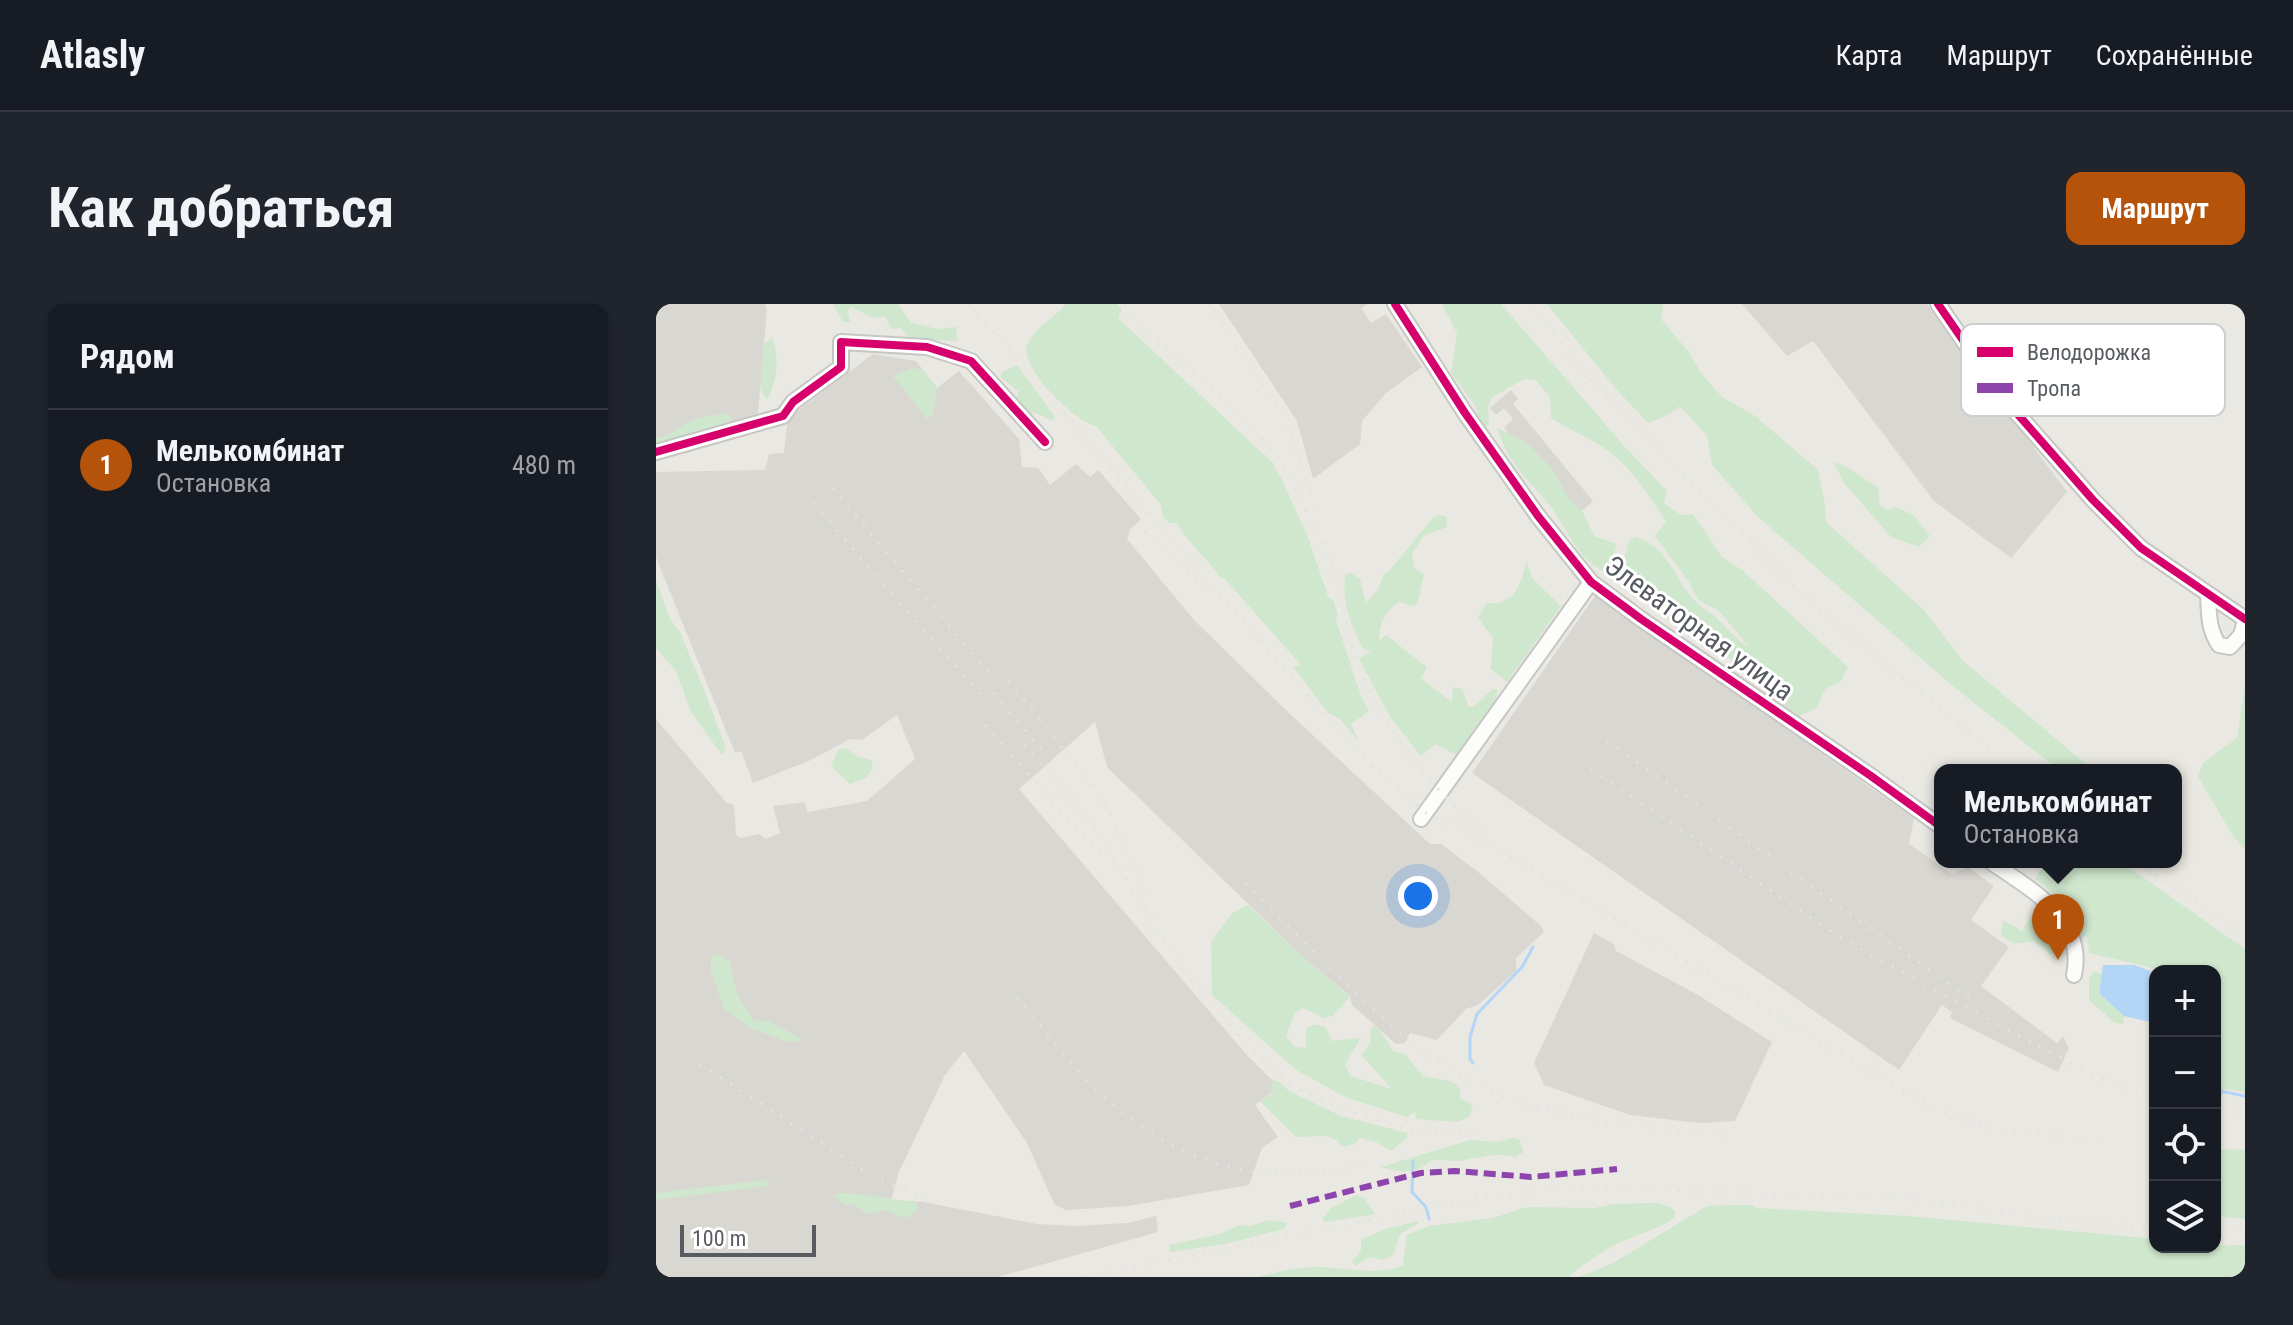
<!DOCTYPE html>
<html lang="ru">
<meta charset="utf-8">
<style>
body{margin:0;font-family:"Roboto Condensed",sans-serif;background:#20242c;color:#f1f3f6}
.controls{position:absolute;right:24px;bottom:24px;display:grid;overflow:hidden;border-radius:16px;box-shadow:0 2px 6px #0004}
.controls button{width:72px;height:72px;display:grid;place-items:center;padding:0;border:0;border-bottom:2px solid #363941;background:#171b24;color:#f1f3f6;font:40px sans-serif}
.scale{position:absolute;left:24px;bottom:20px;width:136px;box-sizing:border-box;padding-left:8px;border:4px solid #585c61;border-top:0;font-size:22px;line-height:28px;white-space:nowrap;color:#585c61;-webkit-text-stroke:6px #fff;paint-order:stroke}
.you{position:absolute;left:762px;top:592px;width:28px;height:28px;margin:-20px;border:6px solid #fff;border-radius:50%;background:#1a73e8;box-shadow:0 0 0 12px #1a73e833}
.badge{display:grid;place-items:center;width:52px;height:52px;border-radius:50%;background:#b45309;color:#fff;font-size:26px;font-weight:700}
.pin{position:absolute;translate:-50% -66px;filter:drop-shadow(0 2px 4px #0008)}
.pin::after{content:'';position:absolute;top:42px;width:28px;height:24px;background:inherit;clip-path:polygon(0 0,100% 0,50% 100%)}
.popup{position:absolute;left:1278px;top:460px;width:248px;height:104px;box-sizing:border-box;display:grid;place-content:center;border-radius:16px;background:#171b24;filter:drop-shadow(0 2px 6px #0005);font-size:26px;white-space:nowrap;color:#9ea1a6}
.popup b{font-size:30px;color:#f1f3f6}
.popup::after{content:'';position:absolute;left:50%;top:100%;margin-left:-16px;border:16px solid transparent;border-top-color:#171b24}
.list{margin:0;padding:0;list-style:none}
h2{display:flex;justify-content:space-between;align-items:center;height:104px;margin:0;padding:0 32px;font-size:34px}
h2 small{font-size:26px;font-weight:400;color:#9ea1a6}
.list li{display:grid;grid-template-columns:52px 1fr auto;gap:24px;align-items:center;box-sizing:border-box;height:112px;padding:0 32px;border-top:2px solid #363941}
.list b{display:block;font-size:30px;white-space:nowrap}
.list p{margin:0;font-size:26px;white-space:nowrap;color:#9ea1a6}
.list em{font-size:26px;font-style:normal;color:#9ea1a6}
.icon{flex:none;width:44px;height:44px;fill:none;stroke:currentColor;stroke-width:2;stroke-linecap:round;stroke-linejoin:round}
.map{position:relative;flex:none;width:1589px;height:973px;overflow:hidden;border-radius:16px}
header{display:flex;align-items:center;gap:48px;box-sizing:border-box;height:112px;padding:0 40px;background:#171b24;border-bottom:2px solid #363941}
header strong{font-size:38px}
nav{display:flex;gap:44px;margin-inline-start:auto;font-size:28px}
.intro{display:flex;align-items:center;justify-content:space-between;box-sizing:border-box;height:192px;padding:0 48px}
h1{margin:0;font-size:56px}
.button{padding:20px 36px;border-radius:16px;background:#b45309;color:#fff;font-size:28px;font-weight:700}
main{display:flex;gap:48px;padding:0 48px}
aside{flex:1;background:#171b24;border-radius:16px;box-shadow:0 2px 6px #0004}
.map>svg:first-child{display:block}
.industrial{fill:#d9d7d2}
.green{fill:#cfe7cd}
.water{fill:#b3d6f6}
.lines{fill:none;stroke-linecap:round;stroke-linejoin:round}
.stream{stroke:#b3d6f6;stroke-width:3}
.minor-casing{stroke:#c6c6c4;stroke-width:18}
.minor{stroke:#fcfcfb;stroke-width:14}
.rail{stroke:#e2e2e1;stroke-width:3;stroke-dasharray:2 10;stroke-linecap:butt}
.quiet{stroke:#8e44ad;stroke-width:6;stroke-dasharray:12 6;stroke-linecap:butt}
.cycleway-casing{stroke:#fff;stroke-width:13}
.cycleway{stroke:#d6006c;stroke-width:8}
.labels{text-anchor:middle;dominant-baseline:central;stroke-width:6;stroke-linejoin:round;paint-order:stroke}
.street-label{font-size:28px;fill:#585c61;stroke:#fff}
.key{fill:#fff;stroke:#cdced0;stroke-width:2}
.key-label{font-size:22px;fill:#585c61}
</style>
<header>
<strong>Atlasly</strong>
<nav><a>Карта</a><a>Маршрут</a><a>Сохранённые</a></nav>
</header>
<div class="intro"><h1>Как добраться</h1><a class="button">Маршрут</a></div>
<main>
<aside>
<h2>Рядом<small></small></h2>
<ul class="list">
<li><span class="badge">1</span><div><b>Мелькомбинат</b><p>Остановка</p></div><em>480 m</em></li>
</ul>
</aside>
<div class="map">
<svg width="1589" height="973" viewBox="0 0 1589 973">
<rect width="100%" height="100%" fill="#eae8e2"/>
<!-- industrial -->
<path class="industrial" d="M 0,0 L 109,0 L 111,5 L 102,110 L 0,139 Z
M 563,0 L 712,0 L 705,4 L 715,19 L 730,10 L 766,63 L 730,89 L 706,117 L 704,140 L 657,175 L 641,117 Z
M 1086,0 L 1271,0 L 1411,188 L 1355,254 L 1278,197 L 1157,37 L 1131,52 Z
M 217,50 L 260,57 L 281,84 L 303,67 L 363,135 L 366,163 L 382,164 L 394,181 L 420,160 L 434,173 L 442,166 L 485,215 L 475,224 L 471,235 L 538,316 L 633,409 L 774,540 L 785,540 L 821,567 L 885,622 L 888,628 L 860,654 L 860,667 L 822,701 L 810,705 L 781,736 L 754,729 L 749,739 L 740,740 L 696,701 L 694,692 L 649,655 L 451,463 L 439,418 L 363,485 L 590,750 L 623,783 L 599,801 L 622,833 L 606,844 L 593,881 L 472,902 L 410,906 L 399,901 L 371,839 L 308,747 L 289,771 L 243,868 L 235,896 L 267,898 L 381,920 L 421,922 L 471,919 L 500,912 L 502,928 L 342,973 L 0,973 L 0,415 L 70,498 L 78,501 L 80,531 L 85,534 L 103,530 L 110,535 L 124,529 L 117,502 L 149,498 L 151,508 L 211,497 L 259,455 L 241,411 L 206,436 L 194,435 L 155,456 L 97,479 L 85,447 L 79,449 L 0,253 L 0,168 L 109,166 L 113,150 L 128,149 L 132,114 Z
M 855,86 L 862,95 L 857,100 L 937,197 L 921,211 L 848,124 L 857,115 L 848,104 L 840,111 L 834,104 Z
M 939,292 L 1258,514 L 1253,540 L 1296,570 L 1312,563 L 1338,582 L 1315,616 L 1353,643 L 1325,682 L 1401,739 L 1407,732 L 1413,744 L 1402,768 L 1294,714 L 1296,708 L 1286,701 L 1243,766 L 816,469 Z
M 938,629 L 958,640 L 960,647 L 1042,691 L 1116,738 L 1079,817 L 1043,819 L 974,811 L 888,781 L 878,759 Z"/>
<!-- green -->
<path class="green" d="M 177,0 L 242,0 L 255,19 L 282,25 L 300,23 L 301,37 L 255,35 L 244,24 L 234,25 L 230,13 L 217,14 L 195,3 L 192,7 L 194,18 L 187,18 Z
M 410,0 L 461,0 L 466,6 L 462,14 L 618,160 L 618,164 L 624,172 L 652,233 L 672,292 L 678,297 L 682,312 L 679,313 L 705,392 L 713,407 L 695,420 L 703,437 L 683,414 L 672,409 L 637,362 L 645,361 L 568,274 L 565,274 C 551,254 533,241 521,219 L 514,219 L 507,214 L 505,201 L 440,122 C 420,119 362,62 371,41 C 379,23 399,14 410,0 Z
M 786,0 L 845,0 L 970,144 L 1011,187 L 1008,199 L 1025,211 L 1037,210 L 1065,252 L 1087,267 L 1192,363 L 1185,377 L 1169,385 L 1161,404 L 1143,412 L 1118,393 L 1099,369 L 1081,363 L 1063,341 L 1044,335 L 1001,308 L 969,275 L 966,267 L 972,239 L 979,233 C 1010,241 1018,273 1037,295 C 1044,303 1053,307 1061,314 C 1071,324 1081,336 1093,343 L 1063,307 L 1042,296 L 1033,278 L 999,232 L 1010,217 C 995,195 980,171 960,153 C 941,136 916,128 895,114 L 894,93 L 880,76 L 868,75 L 835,94 L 832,103 L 833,122 L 827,123 L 818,100 L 795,69 L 801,29 Z
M 891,0 L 1007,0 L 1005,15 L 1032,47 L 1045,69 L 1066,93 L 1099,112 L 1162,166 L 1169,201 L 1170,218 L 1268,306 L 1306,356 L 1437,466 L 1403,466 L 1298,383 L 1102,213 L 1056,161 L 1051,132 L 1024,102 L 1012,111 L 992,119 L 961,86 Z
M 116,33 C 124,51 121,79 111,96 L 104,85 L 108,40 Z
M 361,61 L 399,113 L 395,117 L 385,111 L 362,106 L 360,94 L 363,88 L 345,73 L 345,69 Z
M 256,64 L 267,66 L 281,85 L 277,110 L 271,115 L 237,72 Z
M 70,109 L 76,114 L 69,120 L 0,140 L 0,134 C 15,132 27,119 43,114 C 52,111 61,112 70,109 Z
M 841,124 L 870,138 L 896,165 L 914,196 L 927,208 L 938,232 L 961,240 L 956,257 L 948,267 C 923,257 912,227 897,206 C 875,176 853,163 841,124 Z
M 1177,158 L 1191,163 L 1222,184 L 1224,201 L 1232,206 L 1238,203 L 1257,210 L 1274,232 L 1263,243 L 1235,233 L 1189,180 Z
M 786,211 L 791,213 L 791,223 L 767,232 L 756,250 L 758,264 L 768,271 L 762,297 L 758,302 L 743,298 C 728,308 723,320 723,337 L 730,331 L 771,363 L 765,374 L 796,398 L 797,383 L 806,385 L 813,403 L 817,403 L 837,385 L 841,385 C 842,410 814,432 800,451 L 780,440 L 765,452 L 734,413 L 703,355 L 715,347 L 708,346 C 694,321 686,299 689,270 L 695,269 L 704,275 L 710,299 L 722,285 L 728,270 L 732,268 L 778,213 Z
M 870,258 L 877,275 L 905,302 L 851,378 L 835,365 L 837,334 L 822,314 L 830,299 C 858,302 865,282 870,258 Z
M 0,276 L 14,315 L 24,328 L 48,386 L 70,444 L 66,451 L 35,408 L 20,367 L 0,344 Z
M 1589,383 L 1589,545 L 1577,532 L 1542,473 L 1547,459 L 1581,434 Z
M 190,444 L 200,452 L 215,456 L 217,464 L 210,474 L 194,480 L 175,462 L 182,446 Z
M 1389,558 L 1465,558 L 1589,645 L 1589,788 L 1569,785 L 1565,793 L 1559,792 L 1559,667 L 1510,667 L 1433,649 L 1431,632 L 1426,633 L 1424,623 L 1429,619 L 1428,612 L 1421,607 L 1408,610 L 1405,595 L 1379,575 Z
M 592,601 L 649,655 L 694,693 L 677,712 L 668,714 L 647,704 L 639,709 L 630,732 L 639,743 L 650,744 L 650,725 C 658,719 662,720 670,724 L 676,737 L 705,734 L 689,760 L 694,772 L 736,785 L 705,751 L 714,739 L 715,724 L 718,722 L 723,725 L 738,748 L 749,750 L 767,772 L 797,778 L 804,785 L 804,794 L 817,801 L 813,813 L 801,818 L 760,815 L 759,808 L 751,813 L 689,793 L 640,766 L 556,691 L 555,638 L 576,609 Z
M 1381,603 C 1387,612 1402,621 1410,631 L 1409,641 L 1395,651 L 1378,637 C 1364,640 1355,642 1345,630 L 1347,616 L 1366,627 Z
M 62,650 L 74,658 L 81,690 L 98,717 L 113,717 L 147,736 L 132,738 L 94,724 L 68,704 L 55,668 L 55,653 Z
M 1438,667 L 1446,670 L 1443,689 L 1468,712 L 1467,720 L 1459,719 L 1433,696 L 1433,675 Z
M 616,776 L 623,778 L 633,787 L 685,812 L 751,829 L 751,834 L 735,847 L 720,838 L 703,834 L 699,840 L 686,843 L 681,836 L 669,832 L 640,833 L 604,797 L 615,791 Z
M 857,834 L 864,836 L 867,848 L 859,853 C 840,848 823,854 804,857 C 795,858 787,855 778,856 C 771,857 769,863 762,865 C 750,869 736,867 725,863 L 814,836 L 840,838 Z
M 1559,845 L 1589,846 L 1589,915 L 1559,912 L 1563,880 L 1559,870 Z
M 110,876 L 113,878 L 111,882 L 0,896 L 0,889 Z
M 185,889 C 211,889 234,896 259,898 L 262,900 L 262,905 L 254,913 L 246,913 L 229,906 L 212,910 L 197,900 L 189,901 L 177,891 Z
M 700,891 L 708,894 L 719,910 L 669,918 L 666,915 L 675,904 Z
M 1000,899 L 1014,903 L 1019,907 L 1018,914 C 1002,926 983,929 965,938 C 947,947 928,959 912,973 L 601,973 C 619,968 643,963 662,963 C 689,963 722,973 747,961 L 751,931 L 773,922 L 837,914 L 871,903 L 938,904 L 958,900 Z
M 1077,901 L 1097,901 L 1100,904 L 1252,912 L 1499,935 L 1499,943 L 1589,941 L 1589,973 L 924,973 L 957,959 L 1051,902 Z
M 612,916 L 631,919 L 628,925 L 569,940 L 513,948 L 514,941 L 564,930 L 584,921 L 595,922 Z
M 762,917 L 763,919 L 744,930 L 738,950 L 727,956 L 714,953 L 699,962 L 696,958 L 705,946 L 705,936 L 729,925 Z"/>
<!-- water -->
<path class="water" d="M 1447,661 L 1479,661 L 1499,669 L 1499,719 L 1468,712 L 1443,689 Z"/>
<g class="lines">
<!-- stream -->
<path class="stream" d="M 1495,718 L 1499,735
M 817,759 L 814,755 L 814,733 L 821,710 L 866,663 L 877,643
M 1559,786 L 1589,792
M 757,857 L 756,888 L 770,903 L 773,915"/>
<!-- minor casing -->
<g class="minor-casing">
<path id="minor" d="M 739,0 L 809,109 L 882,212 L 935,278 L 985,315 L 1215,472 L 1284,522
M 1282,0 L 1344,90 L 1437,196 L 1485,244 L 1589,315
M 0,148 L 127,112 L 137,98 L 185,63 L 185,38 L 271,43 L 315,57 L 389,138
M 1552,290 C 1553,309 1552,325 1563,341 L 1574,343 L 1585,331 L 1589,317
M 765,515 L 935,278
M 1335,558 C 1375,586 1430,614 1418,671"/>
</g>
<!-- minor -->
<use href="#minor" class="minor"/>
<!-- rail -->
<path class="rail" d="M 313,0 L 695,442 L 721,468 L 770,509 L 840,544 L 1278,805 L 1340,825 L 1446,837
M 469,0 C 518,61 587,101 630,166 C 640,181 646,199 654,215 C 662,231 672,247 677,264 C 687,295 691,329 702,359 C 728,426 775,481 826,530
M 553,0 L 632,119 L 660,207
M 875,0 L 941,83 L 1138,282 L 1223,356 L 1362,466
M 176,184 L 340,377
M 157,199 L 324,390
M 481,218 L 509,250 L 549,286
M 352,377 L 389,421 L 451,503 L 490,590
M 338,389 L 388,449
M 329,421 L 353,447
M 951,437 L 1042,501
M 368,441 L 435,518 L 520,656 L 588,737 L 633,781 L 694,808 L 762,828 L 827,828
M 356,451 L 449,557
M 935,465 L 1185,634 L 1390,747
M 1063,516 L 1116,554
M 1479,558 L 1589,630
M 1135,568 L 1313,694
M 589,579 L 705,695 L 764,747 L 852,796 L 943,818 L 1079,832
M 361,693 C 387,724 412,758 441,786 C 493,836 565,874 639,870 C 663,869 688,864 712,861
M 1382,742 L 1444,774 L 1499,793
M 44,760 L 219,874 L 278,898
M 1559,804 L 1589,809
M 1559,925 L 1589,927
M 430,973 L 824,894 L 915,883 L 1251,894 L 1420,919 L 1499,922"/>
<!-- quiet -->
<path class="quiet" d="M 634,902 L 765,869 L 799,867 L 875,873 L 961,865"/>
<!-- cycleway casing -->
<g class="cycleway-casing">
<path id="cycleway" d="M 739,0 L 809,109 L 882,212 L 935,278 L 985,315 L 1215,472 L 1284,522
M 1282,0 L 1344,90 L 1437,196 L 1485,244 L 1589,315
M 0,148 L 127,112 L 137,98 L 185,63 L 185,38 L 271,43 L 315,57 L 389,138"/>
</g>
<!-- cycleway -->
<use href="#cycleway" class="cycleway"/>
</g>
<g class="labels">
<!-- street labels -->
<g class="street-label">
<text transform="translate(1043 324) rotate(36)">Элеваторная улица</text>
</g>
</g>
<!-- legend -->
<rect x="1305" y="20" width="264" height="92" rx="12" class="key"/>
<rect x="1321" y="43" width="36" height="10" fill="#d6006c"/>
<rect x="1321" y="79" width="36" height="10" fill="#8e44ad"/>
<g class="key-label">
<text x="1371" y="56">Велодорожка</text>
<text x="1371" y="92">Тропа</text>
</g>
</svg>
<div class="controls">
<button>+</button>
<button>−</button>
<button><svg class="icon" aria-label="locate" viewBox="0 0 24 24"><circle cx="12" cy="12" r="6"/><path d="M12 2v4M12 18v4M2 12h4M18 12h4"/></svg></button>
<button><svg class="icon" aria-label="layers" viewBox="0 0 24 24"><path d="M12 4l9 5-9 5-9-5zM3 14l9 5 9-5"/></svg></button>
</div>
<div class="scale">100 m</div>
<div class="you"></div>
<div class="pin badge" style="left:1402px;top:656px">1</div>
<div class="popup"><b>Мелькомбинат</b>Остановка</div>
</div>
</main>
